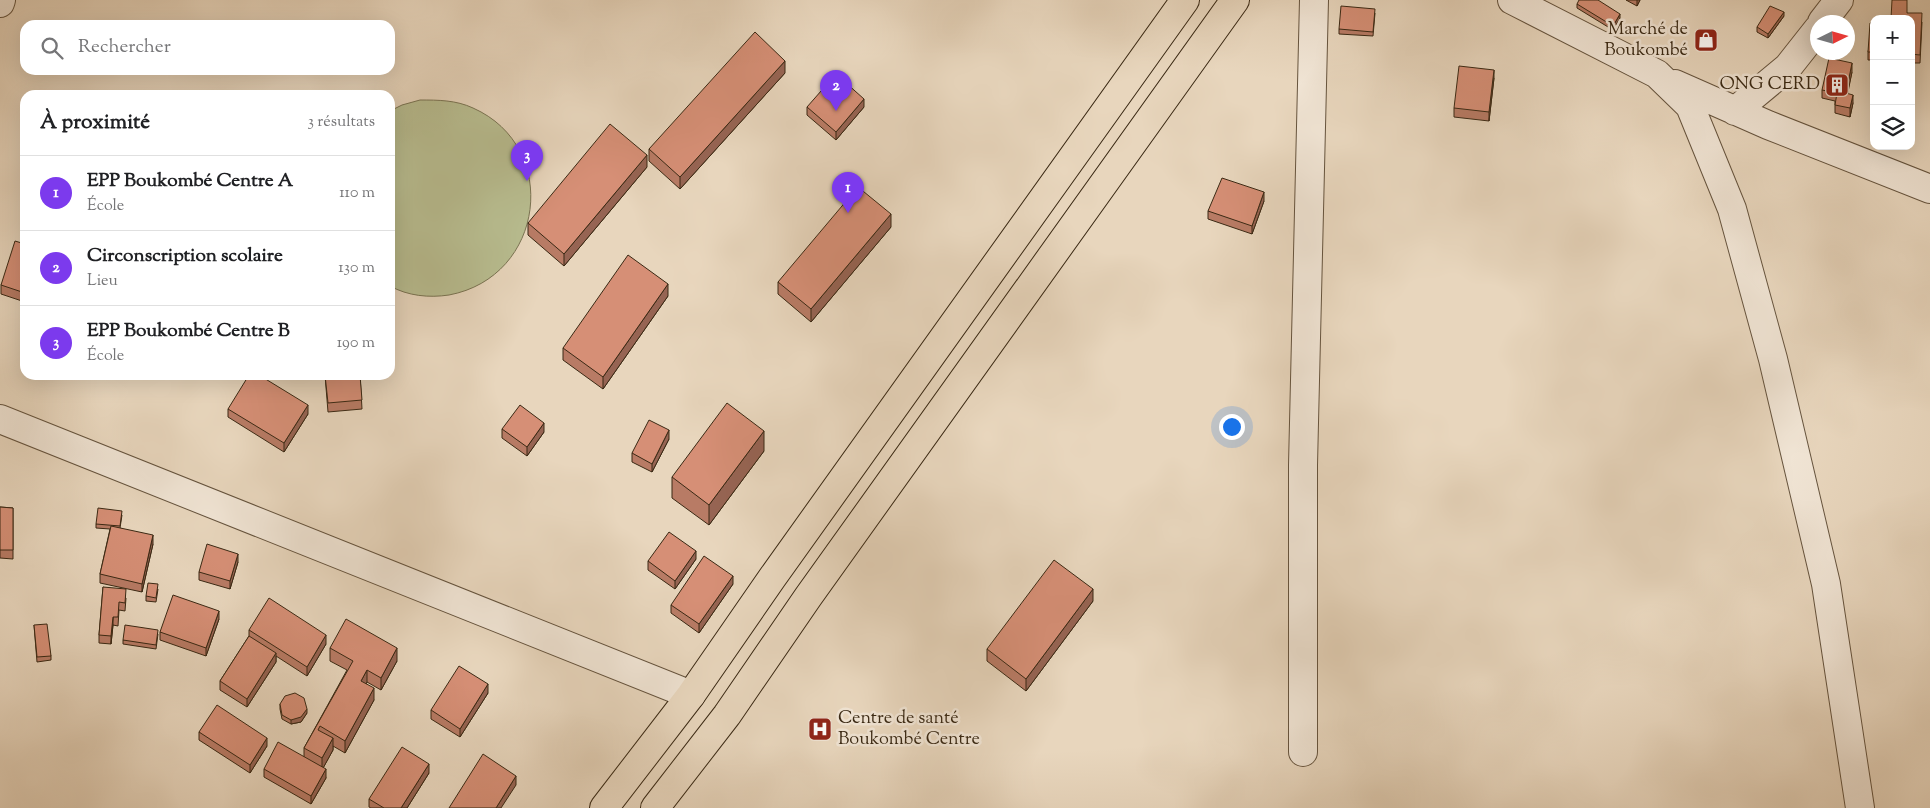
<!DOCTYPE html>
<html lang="fr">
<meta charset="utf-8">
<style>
body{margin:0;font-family:"Sorts Mill Goudy",serif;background:#f2f2f2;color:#202124}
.controls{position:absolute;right:15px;top:15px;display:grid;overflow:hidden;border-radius:10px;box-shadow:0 5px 20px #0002}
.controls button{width:45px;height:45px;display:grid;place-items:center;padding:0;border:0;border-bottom:1px solid #e0e0e0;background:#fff;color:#202124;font:25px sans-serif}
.compass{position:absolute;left:1810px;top:15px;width:45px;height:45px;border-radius:50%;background:#fff;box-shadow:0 5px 20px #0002;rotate:85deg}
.you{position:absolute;left:1231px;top:426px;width:18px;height:18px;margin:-12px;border:4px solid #fff;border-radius:50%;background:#1a73e8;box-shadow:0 0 0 8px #1a73e833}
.badge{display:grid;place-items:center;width:32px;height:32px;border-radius:50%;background:#7c3aed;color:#fff;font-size:16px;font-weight:700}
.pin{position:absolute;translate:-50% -41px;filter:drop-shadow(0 1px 2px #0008)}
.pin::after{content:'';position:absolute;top:26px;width:18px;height:15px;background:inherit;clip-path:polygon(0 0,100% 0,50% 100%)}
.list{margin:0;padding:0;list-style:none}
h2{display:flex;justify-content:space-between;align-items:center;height:65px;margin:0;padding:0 20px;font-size:21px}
h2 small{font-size:16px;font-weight:400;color:#757577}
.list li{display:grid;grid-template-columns:32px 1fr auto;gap:15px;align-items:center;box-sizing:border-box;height:75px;padding:0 20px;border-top:1px solid #e0e0e0}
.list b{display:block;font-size:19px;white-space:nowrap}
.list p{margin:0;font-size:16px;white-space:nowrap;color:#757577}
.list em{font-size:16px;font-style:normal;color:#757577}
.icon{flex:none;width:28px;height:28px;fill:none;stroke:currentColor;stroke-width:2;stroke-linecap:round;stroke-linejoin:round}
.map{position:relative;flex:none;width:1930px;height:808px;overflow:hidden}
.search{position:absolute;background:#fff;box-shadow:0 5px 20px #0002;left:20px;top:20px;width:375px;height:55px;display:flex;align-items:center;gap:12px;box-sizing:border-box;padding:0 18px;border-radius:15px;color:#757577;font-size:19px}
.panel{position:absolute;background:#fff;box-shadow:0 5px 20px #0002;left:20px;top:90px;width:375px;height:290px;border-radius:15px}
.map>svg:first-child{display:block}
.green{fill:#b8bd90;stroke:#797352}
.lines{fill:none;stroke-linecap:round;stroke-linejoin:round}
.minor-casing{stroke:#66543e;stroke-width:30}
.major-casing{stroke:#3a2914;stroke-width:30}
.minor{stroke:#f0e4d4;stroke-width:28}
.major{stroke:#e8d6bd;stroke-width:28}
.wall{fill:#b87b65;stroke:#3a2914}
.shaded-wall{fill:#966453;stroke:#3a2914}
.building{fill:#d68f76;stroke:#3a2914}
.labels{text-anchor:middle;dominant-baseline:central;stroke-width:5;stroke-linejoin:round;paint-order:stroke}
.poi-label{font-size:18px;fill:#3a2914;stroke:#f0e4d4;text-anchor:end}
</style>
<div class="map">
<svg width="1930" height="808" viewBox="0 0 1930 808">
<rect width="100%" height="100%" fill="#e8d6bd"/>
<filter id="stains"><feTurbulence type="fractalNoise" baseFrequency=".004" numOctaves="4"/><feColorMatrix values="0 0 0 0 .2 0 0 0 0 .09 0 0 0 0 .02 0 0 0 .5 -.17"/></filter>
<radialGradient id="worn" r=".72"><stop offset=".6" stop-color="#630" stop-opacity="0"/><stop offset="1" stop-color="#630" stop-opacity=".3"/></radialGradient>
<!-- green -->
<path class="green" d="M 420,100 C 438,100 456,100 473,108 C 561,147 545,277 449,295 C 429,298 408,296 390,286 L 390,111 L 402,105 Z"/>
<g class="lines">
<!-- minor casing -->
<g class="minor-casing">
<path id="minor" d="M 1512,0 L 1657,74 L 1690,106 L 1732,209 L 1773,359 L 1826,584 L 1860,808
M 0,3 L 1,0
M 1822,22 L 1839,0
M 1675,84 L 1768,125 L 1930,189
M 1735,111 L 1788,67 L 1818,29
M 0,419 L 691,695
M 1303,752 L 1303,465 L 1314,0"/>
</g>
<!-- major casing -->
<g class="major-casing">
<path id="major" d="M 604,808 L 691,695 L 772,578 L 1185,0
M 655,808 L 727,715 L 808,597 L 1235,0"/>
</g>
<!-- minor -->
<use href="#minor" class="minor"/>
<!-- major -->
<use href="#major" class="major"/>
</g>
<!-- wall -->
<path class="wall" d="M 1626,0 L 1640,0 L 1637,6 Z
M 1577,4 L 1620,18 L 1613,30 L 1577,8 Z
M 1375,13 L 1373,36 L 1339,34 L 1339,29 Z
M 1907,13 L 1922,22 L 1920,63 L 1911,63 L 1911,19 Z
M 1784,16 L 1768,38 L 1757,32 L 1757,27 Z
M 1874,23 L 1874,60 L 1868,60 L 1868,52 Z
M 1852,72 L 1847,94 L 1853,103 L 1850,117 L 1835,113 L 1835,101 L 1822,98 L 1822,90 Z
M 785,73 L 680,189 L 649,161 L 649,149 Z
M 1494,78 L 1489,121 L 1454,117 L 1454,108 Z
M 807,107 L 864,107 L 836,140 L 807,115 Z
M 647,167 L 564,266 L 528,235 L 528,223 Z
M 1264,201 L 1252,234 L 1208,219 L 1208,211 Z
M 891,227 L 811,322 L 778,294 L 778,282 Z
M 25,244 L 25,302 L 1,294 L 1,285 Z
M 668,296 L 603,389 L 563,360 L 563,348 Z
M 325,375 L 360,375 L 362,409 L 328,412 Z
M 228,409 L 308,414 L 284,452 L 228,417 Z
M 502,429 L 544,432 L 527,456 L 502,438 Z
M 669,439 L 652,472 L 632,462 L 632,453 Z
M 764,451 L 709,525 L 672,498 L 672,477 Z
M 0,507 L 13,508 L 13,559 L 0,558 Z
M 122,515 L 120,528 L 153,544 L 142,592 L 100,583 L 100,574 L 110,529 L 96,528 L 96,524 Z
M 696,559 L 675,589 L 648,570 L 648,561 Z
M 238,562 L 230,589 L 199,580 L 199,572 Z
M 733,584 L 699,633 L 671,613 L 671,605 Z
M 103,587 L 126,598 L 125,611 L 119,610 L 118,626 L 113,625 L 111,644 L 99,643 L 99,635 Z
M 158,589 L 156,602 L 146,601 L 146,596 Z
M 1093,601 L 1026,691 L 987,661 L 987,649 Z
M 219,619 L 206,656 L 160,640 L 160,632 Z
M 34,625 L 51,656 L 51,660 L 37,662 Z
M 249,630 L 326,644 L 307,676 L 276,656 L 276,662 L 247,707 L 220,690 L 220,681 L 249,636 Z
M 158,634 L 156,649 L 123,644 L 123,640 Z
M 330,648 L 397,661 L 381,690 L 367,682 L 366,684 L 374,700 L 345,753 L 333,746 L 333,750 L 323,768 L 326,778 L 311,804 L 264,777 L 264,769 L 304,757 L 304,748 L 347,670 L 330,661 Z
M 488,693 L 460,737 L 431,719 L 431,710 Z
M 280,704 L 307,713 L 301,722 L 291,724 L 282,719 L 280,709 Z
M 199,732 L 267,746 L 250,773 L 199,740 Z
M 429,773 L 407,808 L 371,808 L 369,807 L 369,799 Z"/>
<!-- shaded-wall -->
<path class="shaded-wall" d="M 1637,0 L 1640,0 L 1637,6 Z
M 1784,12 L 1784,16 L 1768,38 L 1768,34 Z
M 1620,14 L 1620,18 L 1613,30 L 1613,26 Z
M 785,61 L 785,73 L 680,189 L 680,177 Z
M 1852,63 L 1852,72 L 1846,102 L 1846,93 Z
M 1494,70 L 1494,78 L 1489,121 L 1489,112 Z
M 1853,95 L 1853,103 L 1850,117 L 1850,108 Z
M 864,99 L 864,107 L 836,140 L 836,132 Z
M 647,155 L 647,167 L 564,266 L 564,254 Z
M 1264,192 L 1264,201 L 1252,234 L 1252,226 Z
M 891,214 L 891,227 L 811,322 L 811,309 Z
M 668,284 L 668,296 L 603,389 L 603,377 Z
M 308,405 L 308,414 L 284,452 L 284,443 Z
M 544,423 L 544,432 L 527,456 L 527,447 Z
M 669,430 L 669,439 L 652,472 L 652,464 Z
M 764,431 L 764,451 L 709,525 L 709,505 Z
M 153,535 L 153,544 L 142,592 L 142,584 Z
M 696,551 L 696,559 L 675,589 L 675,581 Z
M 238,554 L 238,562 L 230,589 L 230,581 Z
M 733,576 L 733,584 L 699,633 L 699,624 Z
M 1093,589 L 1093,601 L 1026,691 L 1026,679 Z
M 219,611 L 219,619 L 206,656 L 206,648 Z
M 113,617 L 113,625 L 111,644 L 111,636 Z
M 326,635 L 326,644 L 307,676 L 307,667 Z
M 397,648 L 397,661 L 381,690 L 381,678 Z
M 276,653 L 276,662 L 247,707 L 247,699 Z
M 367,670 L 367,682 L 361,693 L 361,681 Z
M 488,684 L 488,693 L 460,737 L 460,729 Z
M 374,688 L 374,700 L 345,753 L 345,741 Z
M 307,709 L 307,713 L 301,722 L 291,724 L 291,720 Z
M 267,738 L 267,746 L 250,773 L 250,765 Z
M 333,738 L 333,750 L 322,770 L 322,758 Z
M 429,764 L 429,773 L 407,808 L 401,808 Z
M 326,769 L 326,778 L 311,804 L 311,796 Z
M 516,776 L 516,785 L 501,808 L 496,808 Z"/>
<!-- building -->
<path class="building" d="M 1579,0 L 1598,0 L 1620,14 L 1613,26 L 1577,4 Z
M 1892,0 L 1907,0 L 1907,13 L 1922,13 L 1920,55 L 1911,54 L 1911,19 L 1891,19 Z
M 1341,6 L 1375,9 L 1373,32 L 1339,29 Z
M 1770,6 L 1784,12 L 1768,34 L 1757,27 Z
M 1870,23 L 1874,23 L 1874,52 L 1868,52 Z
M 755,32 L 785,61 L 680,177 L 649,149 Z
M 1829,58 L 1852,63 L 1846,93 L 1853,95 L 1850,108 L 1835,105 L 1837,93 L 1822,90 Z
M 1459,66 L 1494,70 L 1489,112 L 1454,108 Z
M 836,74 L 864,99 L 836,132 L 807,107 Z
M 610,124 L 647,155 L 564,254 L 528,223 Z
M 1222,178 L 1264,192 L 1252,226 L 1208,211 Z
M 858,187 L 891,214 L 811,309 L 778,282 Z
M 15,241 L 25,244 L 25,293 L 1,285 Z
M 628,255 L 668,284 L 603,377 L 563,348 Z
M 249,375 L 259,375 L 308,405 L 284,443 L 228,409 Z
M 325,375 L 360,375 L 362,400 L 328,403 Z
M 727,403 L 764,431 L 709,505 L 672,477 Z
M 520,405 L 544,423 L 527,447 L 502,429 Z
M 649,420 L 669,430 L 652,464 L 632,453 Z
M 0,507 L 13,508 L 13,550 L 0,550 Z
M 98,508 L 122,511 L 120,526 L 96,524 Z
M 111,526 L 153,535 L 142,584 L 100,574 Z
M 669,532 L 696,551 L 675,581 L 648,561 Z
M 207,544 L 238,554 L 230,581 L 199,572 Z
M 704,556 L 733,576 L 699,624 L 671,605 Z
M 1054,560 L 1093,589 L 1026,679 L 987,649 Z
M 148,583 L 158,584 L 156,598 L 146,596 Z
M 103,587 L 126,589 L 125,603 L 119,602 L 118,617 L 113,617 L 111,636 L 99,635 Z
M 173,595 L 219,611 L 206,648 L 160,632 Z
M 269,598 L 326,635 L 307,667 L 249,630 Z
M 346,619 L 397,648 L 381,678 L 367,670 L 361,681 L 374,688 L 345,741 L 320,726 L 318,730 L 333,738 L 322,758 L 304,748 L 353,661 L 330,648 Z
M 47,624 L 51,656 L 37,657 L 34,625 Z
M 125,625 L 158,630 L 156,645 L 123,640 Z
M 249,636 L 276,653 L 247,699 L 220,681 Z
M 459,666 L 488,684 L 460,729 L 431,710 Z
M 295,693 L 304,698 L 307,709 L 301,717 L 291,720 L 282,715 L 280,704 L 285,696 Z
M 217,705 L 267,738 L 250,765 L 199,732 Z
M 278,742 L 326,769 L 311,796 L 264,769 Z
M 402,747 L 429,764 L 401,808 L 384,808 L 369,799 Z
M 483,754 L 516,776 L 496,808 L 449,808 Z"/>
<!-- icons -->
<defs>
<g id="shop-square" transform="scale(1.25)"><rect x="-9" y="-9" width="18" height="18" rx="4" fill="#8f2418" stroke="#f0e4d4"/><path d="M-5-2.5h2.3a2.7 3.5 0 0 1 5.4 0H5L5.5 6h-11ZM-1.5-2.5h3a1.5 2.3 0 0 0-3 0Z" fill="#fff"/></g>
<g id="building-square" transform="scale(1.25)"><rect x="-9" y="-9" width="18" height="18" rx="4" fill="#8f2418" stroke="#f0e4d4"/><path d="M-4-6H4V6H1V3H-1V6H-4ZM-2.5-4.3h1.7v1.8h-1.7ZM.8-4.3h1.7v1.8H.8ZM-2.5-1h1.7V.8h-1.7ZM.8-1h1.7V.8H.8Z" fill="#fff"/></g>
<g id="hospital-square" transform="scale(1.25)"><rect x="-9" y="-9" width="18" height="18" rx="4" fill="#8f2418" stroke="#f0e4d4"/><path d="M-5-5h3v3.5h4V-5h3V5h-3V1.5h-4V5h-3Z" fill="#fff"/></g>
</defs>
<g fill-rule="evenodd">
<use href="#shop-square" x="1706" y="40"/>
<use href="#building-square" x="1837" y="85"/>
<use href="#hospital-square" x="820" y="729"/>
</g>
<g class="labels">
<!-- poi labels -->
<g class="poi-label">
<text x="1688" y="30">Marché de<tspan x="1688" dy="21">Boukombé</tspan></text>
<text x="1820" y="85">ONG CERD</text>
<text x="838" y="719" text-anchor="start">Centre de santé<tspan x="838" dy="21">Boukombé Centre</tspan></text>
</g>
</g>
<rect width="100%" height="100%" filter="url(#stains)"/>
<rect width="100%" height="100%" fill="url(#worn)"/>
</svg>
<div class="controls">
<button>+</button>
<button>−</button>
<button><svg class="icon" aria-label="layers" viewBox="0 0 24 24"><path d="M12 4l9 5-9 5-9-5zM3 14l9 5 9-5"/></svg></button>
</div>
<svg class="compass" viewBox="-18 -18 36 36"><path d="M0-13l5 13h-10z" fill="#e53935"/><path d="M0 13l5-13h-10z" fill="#757577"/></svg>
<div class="you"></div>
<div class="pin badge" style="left:848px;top:213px">1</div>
<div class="pin badge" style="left:836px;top:111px">2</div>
<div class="pin badge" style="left:527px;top:181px">3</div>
<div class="search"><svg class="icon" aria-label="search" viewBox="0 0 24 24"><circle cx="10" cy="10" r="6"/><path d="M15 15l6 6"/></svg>Rechercher</div>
<section class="panel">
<h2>À proximité<small>3 résultats</small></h2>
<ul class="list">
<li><span class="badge">1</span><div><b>EPP Boukombé Centre A</b><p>École</p></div><em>110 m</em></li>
<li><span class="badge">2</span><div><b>Circonscription scolaire</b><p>Lieu</p></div><em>130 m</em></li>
<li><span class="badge">3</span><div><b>EPP Boukombé Centre B</b><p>École</p></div><em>190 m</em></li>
</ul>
</section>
</div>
